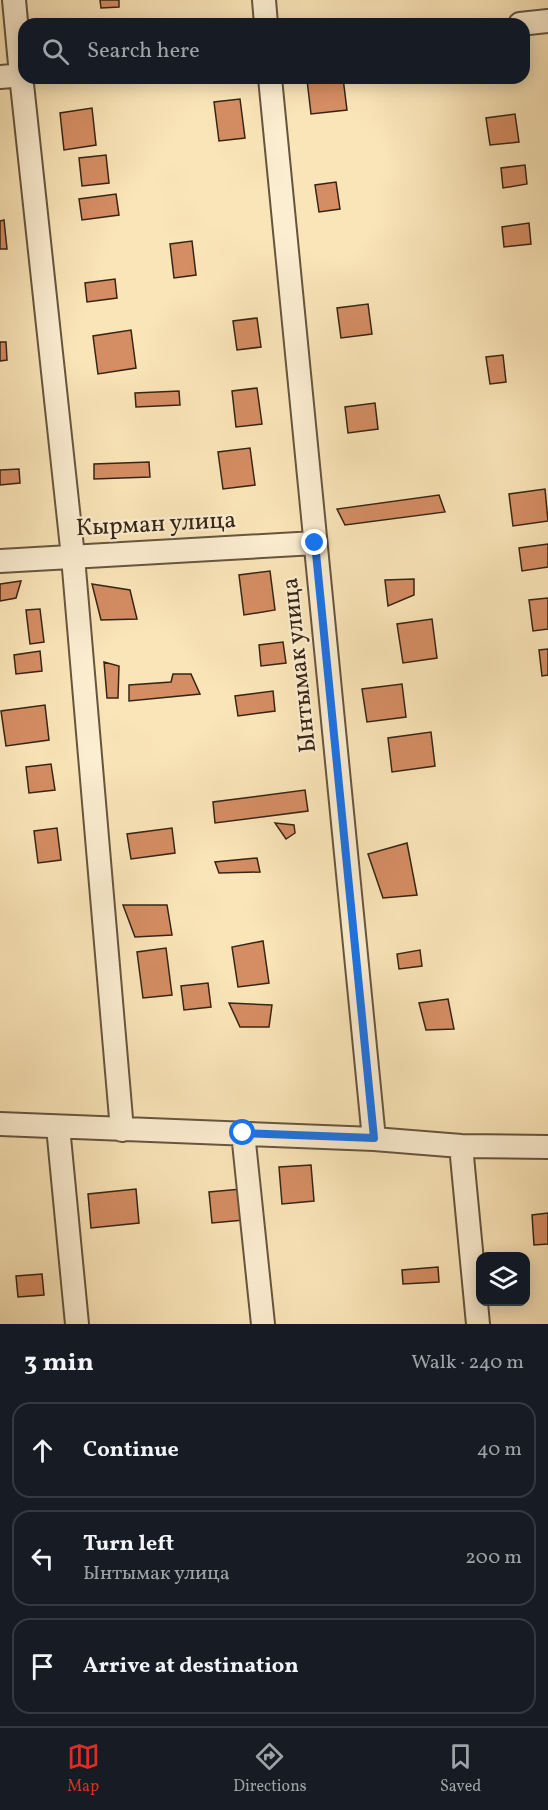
<!DOCTYPE html>
<meta charset="utf-8">
<style>
body{margin:0;font-family:Vollkorn,serif;background:#242831;color:#f1f3f6}
.controls{position:absolute;right:18px;bottom:18px;display:grid;overflow:hidden;border-radius:12px;box-shadow:0 3px 15px #0003}
.controls button{width:54px;height:54px;display:grid;place-items:center;padding:0;border:0;border-bottom:2px solid #363941;background:#171b24;color:#f1f3f6;font:30px sans-serif}
.stop{position:absolute;width:18px;height:18px;margin:-14px;border:4px solid #1a73e8;border-radius:50%;background:#fff}
.stop.end{background:#1a73e8;border-color:#fff;box-shadow:0 2px 6px #0008}
.list{margin:0;padding:0;list-style:none}
h2{display:flex;justify-content:space-between;align-items:center;height:78px;margin:0;padding:0 24px;font-size:26px}
h2 small{font-size:20px;font-weight:400;color:#9ea1a6}
.list li{display:grid;grid-template-columns:39px 1fr auto;gap:18px;align-items:center;box-sizing:border-box;height:96px;margin:0 12px 12px;padding:0 12px;border:2px solid #363941;border-radius:18px}
.list b{display:block;font-size:22px;white-space:nowrap}
.list p{margin:0;font-size:20px;white-space:nowrap;color:#9ea1a6}
.list em{font-size:20px;font-style:normal;color:#9ea1a6}
.icon{flex:none;width:33px;height:33px;fill:none;stroke:currentColor;stroke-width:2;stroke-linecap:round;stroke-linejoin:round}
.map{position:relative;flex:none;width:548px;height:1324px;overflow:hidden}
.search{position:absolute;background:#171b24;box-shadow:0 3px 15px #0003;left:18px;right:18px;top:18px;height:66px;display:flex;align-items:center;gap:15px;box-sizing:border-box;padding:0 21px;border-radius:18px;color:#9ea1a6;font-size:22px}
.sheet{height:402px;background:#171b24}
nav{display:flex;justify-content:space-around;align-items:center;box-sizing:border-box;height:84px;border-top:2px solid #363941;background:#171b24;font-size:16px;color:#9ea1a6}
nav a{display:grid;justify-items:center;gap:3px}
nav .on{color:#d93025}
.map>svg:first-child{display:block}
.building{fill:#d58d63;stroke:#352516;stroke-width:1.5}
.lines{fill:none;stroke-linecap:round;stroke-linejoin:round}
.minor-casing{stroke:#66553e;stroke-width:26}
.minor{stroke:#fceed1;stroke-width:22}
.route{stroke:#1a73e8;stroke-width:8}
.labels{text-anchor:middle;dominant-baseline:central;stroke-width:4.5;stroke-linejoin:round;paint-order:stroke}
.street-label{font-size:24px;fill:#352516;stroke:#fceed1}
</style>
<div class="map">
<svg width="548" height="1324" viewBox="0 0 548 1324">
<rect width="100%" height="100%" fill="#fae5b8"/>
<filter id="stains"><feTurbulence type="fractalNoise" baseFrequency=".00333" numOctaves="4"/><feColorMatrix values="0 0 0 0 .2 0 0 0 0 .09 0 0 0 0 .02 0 0 0 .5 -.17"/></filter>
<radialGradient id="worn" r=".72"><stop offset=".6" stop-color="#630" stop-opacity="0"/><stop offset="1" stop-color="#630" stop-opacity=".3"/></radialGradient>
<!-- building -->
<path class="building" d="M 100,0 L 119,0 L 119,7 L 101,8 Z
M 322,78 L 343,78 L 347,110 L 311,114 L 307,80 Z
M 240,99 L 245,138 L 219,141 L 214,102 Z
M 92,108 L 96,145 L 64,150 L 60,113 Z
M 515,114 L 519,142 L 490,145 L 486,118 Z
M 106,155 L 109,183 L 82,186 L 79,158 Z
M 525,165 L 527,184 L 503,188 L 501,168 Z
M 336,182 L 340,209 L 319,212 L 315,185 Z
M 116,194 L 119,215 L 82,220 L 79,199 Z
M 4,220 L 7,249 L 0,249 L 0,221 Z
M 529,223 L 531,244 L 504,247 L 502,227 Z
M 192,241 L 196,275 L 174,278 L 170,244 Z
M 115,279 L 117,298 L 87,302 L 85,283 Z
M 368,304 L 372,334 L 341,338 L 337,308 Z
M 257,318 L 261,347 L 237,350 L 233,321 Z
M 131,330 L 136,368 L 98,374 L 93,336 Z
M 0,342 L 6,342 L 7,360 L 0,361 Z
M 503,355 L 506,382 L 490,384 L 486,357 Z
M 257,388 L 262,424 L 236,427 L 232,391 Z
M 179,391 L 180,405 L 136,407 L 135,393 Z
M 375,403 L 378,429 L 348,433 L 345,407 Z
M 250,448 L 255,485 L 223,489 L 218,452 Z
M 149,462 L 150,477 L 94,479 L 94,464 Z
M 19,469 L 20,483 L 0,485 L 0,470 Z
M 545,489 L 548,521 L 513,526 L 509,494 Z
M 439,495 L 445,512 L 345,525 L 337,509 Z
M 548,544 L 548,567 L 522,571 L 519,548 Z
M 270,571 L 275,610 L 244,615 L 239,575 Z
M 414,579 L 414,595 L 388,606 L 385,580 Z
M 21,581 L 16,598 L 0,601 L 0,584 Z
M 92,584 L 130,590 L 137,619 L 101,620 Z
M 548,598 L 548,629 L 533,631 L 529,600 Z
M 40,609 L 44,642 L 30,644 L 26,610 Z
M 432,619 L 437,658 L 403,663 L 397,624 Z
M 283,642 L 286,663 L 261,666 L 259,645 Z
M 548,649 L 548,675 L 542,676 L 539,650 Z
M 40,651 L 42,671 L 16,674 L 14,655 Z
M 104,662 L 119,666 L 118,698 L 107,698 Z
M 173,674 L 191,674 L 200,694 L 129,701 L 129,685 L 171,682 Z
M 402,684 L 406,717 L 367,722 L 362,689 Z
M 273,691 L 275,711 L 238,716 L 235,696 Z
M 45,705 L 49,740 L 6,746 L 1,711 Z
M 431,732 L 435,766 L 392,772 L 388,738 Z
M 51,764 L 55,790 L 29,793 L 26,767 Z
M 305,790 L 308,811 L 215,823 L 213,802 Z
M 275,823 L 294,825 L 295,833 L 286,839 Z
M 57,828 L 61,860 L 38,863 L 34,831 Z
M 172,828 L 175,853 L 131,859 L 127,834 Z
M 407,843 L 417,895 L 383,898 L 368,854 Z
M 257,858 L 260,872 L 219,873 L 215,862 Z
M 123,905 L 167,905 L 172,935 L 135,937 Z
M 263,941 L 269,983 L 238,987 L 232,947 Z
M 166,948 L 172,995 L 143,998 L 137,952 Z
M 420,950 L 422,966 L 399,969 L 397,954 Z
M 208,983 L 211,1007 L 184,1010 L 181,986 Z
M 448,999 L 454,1029 L 426,1030 L 419,1003 Z
M 229,1003 L 272,1005 L 269,1027 L 240,1027 Z
M 311,1165 L 314,1201 L 282,1204 L 279,1167 Z
M 136,1189 L 139,1223 L 91,1228 L 88,1194 Z
M 241,1189 L 244,1220 L 212,1223 L 209,1192 Z
M 548,1213 L 548,1244 L 534,1245 L 532,1215 Z
M 438,1267 L 439,1282 L 403,1284 L 402,1270 Z
M 42,1274 L 44,1295 L 18,1297 L 16,1276 Z"/>
<g class="lines">
<!-- minor casing -->
<g class="minor-casing">
<path id="minor" d="M 14,0 L 21,75 L 73,557 L 122,1130
M 264,0 L 266,24
M 520,24 L 548,21
M 0,77 L 24,75
M 270,78 L 374,1139
M 0,561 L 315,543
M 0,1124 L 374,1139 L 461,1146 L 548,1147
M 58,1127 L 77,1324
M 243,1133 L 263,1324
M 461,1146 L 478,1324"/>
</g>
<!-- minor -->
<use href="#minor" class="minor"/>
</g>
<g class="lines">
<!-- route -->
<path class="route" d="M 243,1133 L 374,1138 L 315,543"/>
</g>
<g class="labels">
<!-- street labels -->
<g class="street-label">
<text transform="translate(156 525) rotate(-3)">Кырман улица</text>
<text transform="translate(300 665) rotate(-96)">Ынтымак улица</text>
</g>
</g>
<rect width="100%" height="100%" filter="url(#stains)"/>
<rect width="100%" height="100%" fill="url(#worn)"/>
</svg>
<div class="controls">
<button><svg class="icon" aria-label="layers" viewBox="0 0 24 24"><path d="M12 4l9 5-9 5-9-5zM3 14l9 5 9-5"/></svg></button>
</div>
<div class="stop" style="left:243px;top:1133px"></div>
<div class="stop end" style="left:315px;top:543px"></div>
<div class="search"><svg class="icon" aria-label="search" viewBox="0 0 24 24"><circle cx="10" cy="10" r="6"/><path d="M15 15l6 6"/></svg>Search here</div>
</div>
<section class="sheet">
<h2>3 min<small>Walk · 240 m</small></h2>
<ul class="list">
<li><svg class="icon" aria-label="ahead" viewBox="0 0 24 24"><path d="M12 20V5M6 11l6-6 6 6"/></svg><div><b>Continue</b></div><em>40 m</em></li>
<li><svg class="icon" aria-label="left" viewBox="0 0 24 24"><path d="M17 20v-9H6M10 6l-5 5 5 5"/></svg><div><b>Turn left</b><p>Ынтымак улица</p></div><em>200 m</em></li>
<li><svg class="icon" aria-label="arrive" viewBox="0 0 24 24"><path d="M6 21V4h12l-3 4 3 4H6"/></svg><div><b>Arrive at destination</b></div></li>
</ul>
</section>
<nav>
<a class="on"><svg class="icon" aria-label="map" viewBox="0 0 24 24"><path d="M3 6l6-2 6 2 6-2v14l-6 2-6-2-6 2zM9 4v14M15 6v14"/></svg>Map</a>
<a><svg class="icon" aria-label="directions" viewBox="0 0 24 24"><path d="M12 3l9 9-9 9-9-9zM9 14v-3h6M13 9l2 2-2 2"/></svg>Directions</a>
<a><svg class="icon" aria-label="saved" viewBox="0 0 24 24"><path d="M7 4h10v16l-5-4-5 4z"/></svg>Saved</a>
</nav>
